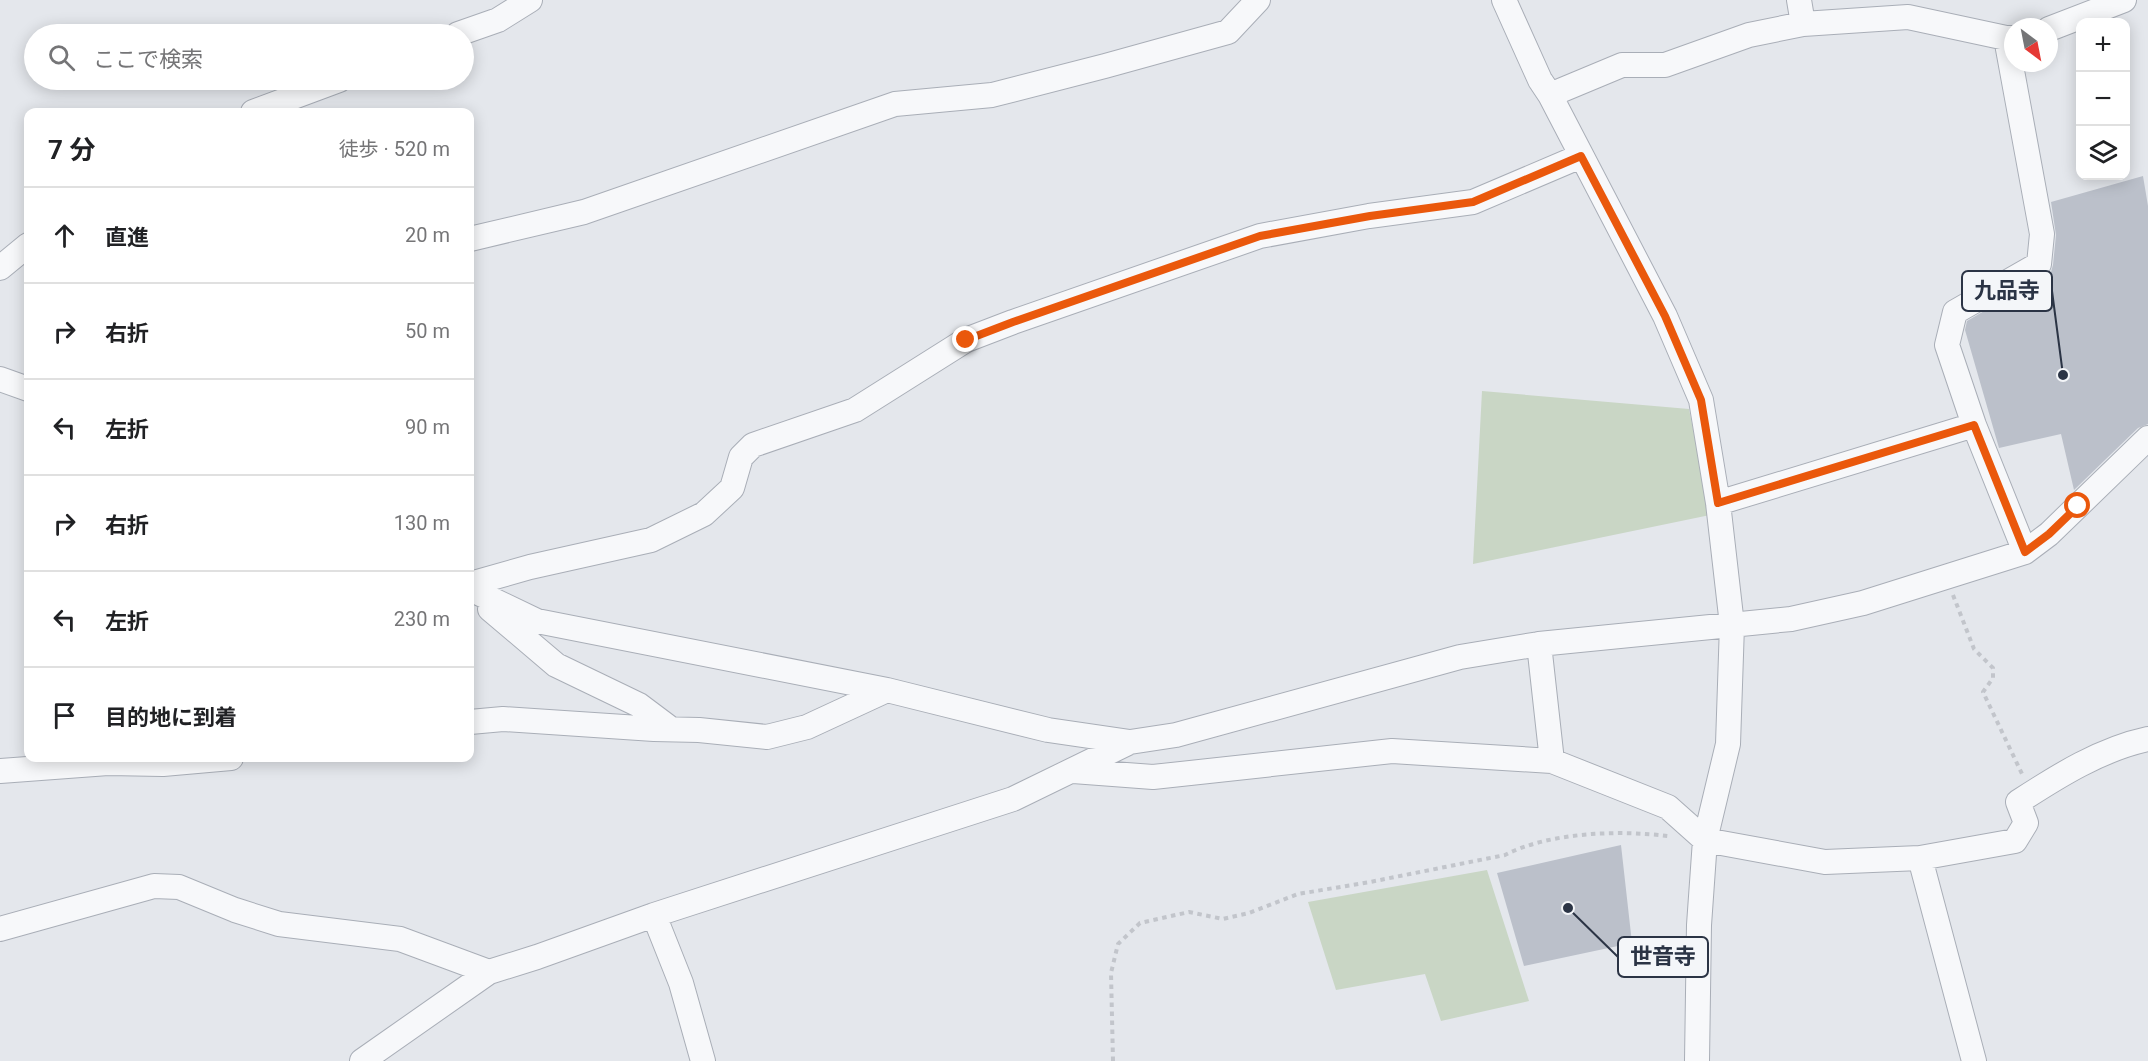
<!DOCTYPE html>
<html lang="ja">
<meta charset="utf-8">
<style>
body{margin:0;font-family:Roboto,"Noto Sans JP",sans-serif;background:#f2f2f2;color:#202124}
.controls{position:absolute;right:18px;top:18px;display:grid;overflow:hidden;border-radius:12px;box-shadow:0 3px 15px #0003}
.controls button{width:54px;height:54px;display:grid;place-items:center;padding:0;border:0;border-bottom:2px solid #e0e0e0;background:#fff;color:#202124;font:30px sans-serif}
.compass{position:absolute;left:2004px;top:18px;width:54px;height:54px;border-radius:50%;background:#fff;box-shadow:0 3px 15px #0003;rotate:148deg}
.stop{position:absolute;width:18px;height:18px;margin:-14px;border:4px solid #ea580c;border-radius:50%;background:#fff}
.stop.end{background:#ea580c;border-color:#fff;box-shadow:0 2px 6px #0008}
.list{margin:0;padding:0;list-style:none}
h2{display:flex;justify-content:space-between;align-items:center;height:78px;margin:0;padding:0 24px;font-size:26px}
h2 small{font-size:20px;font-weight:400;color:#757577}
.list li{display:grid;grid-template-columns:39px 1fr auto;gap:18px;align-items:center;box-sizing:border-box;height:96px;padding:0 24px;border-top:2px solid #e0e0e0}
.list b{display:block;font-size:22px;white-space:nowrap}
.list em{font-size:20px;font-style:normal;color:#757577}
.icon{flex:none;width:33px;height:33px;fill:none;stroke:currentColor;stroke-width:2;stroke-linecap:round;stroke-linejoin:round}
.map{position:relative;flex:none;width:2148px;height:1061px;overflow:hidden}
.search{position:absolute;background:#fff;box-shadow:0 3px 15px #0003;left:24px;top:24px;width:450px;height:66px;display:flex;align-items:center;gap:15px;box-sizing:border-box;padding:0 21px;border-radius:33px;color:#757577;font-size:22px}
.panel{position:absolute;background:#fff;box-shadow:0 3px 15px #0003;left:24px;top:108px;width:450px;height:654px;border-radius:12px}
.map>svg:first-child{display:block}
.green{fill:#c9d6c5}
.building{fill:#bbc0ca}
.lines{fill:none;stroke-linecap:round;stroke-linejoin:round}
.minor-casing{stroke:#a9aeb7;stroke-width:26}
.path{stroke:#c2c5cb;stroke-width:4;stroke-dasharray:4.5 4.5;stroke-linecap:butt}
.minor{stroke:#f7f8fa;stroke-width:24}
.route{stroke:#ea580c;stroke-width:8}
.leader{fill:none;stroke:#2b3445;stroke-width:2}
.callout-dot{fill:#2b3445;stroke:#f4f6f9;stroke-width:2}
.callout{fill:#f4f6f9;stroke:#2b3445;stroke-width:2}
.callout-label{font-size:22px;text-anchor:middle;font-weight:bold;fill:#2b3445}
</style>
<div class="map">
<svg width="2148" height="1061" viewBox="0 0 2148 1061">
<rect width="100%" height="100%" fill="#e4e7ec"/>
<!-- green -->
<path class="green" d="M 1482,391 L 1689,409 L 1710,515 L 1473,564 Z
M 1487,870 L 1529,1001 L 1441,1021 L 1425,974 L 1336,990 L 1308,902 Z"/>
<!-- building -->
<path class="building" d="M 2143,176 L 2148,206 L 2148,424 L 2138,428 L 2074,490 L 2061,434 L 1999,448 L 1965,330 L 1967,321 L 2051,272 L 2053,265 L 2056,235 L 2051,202 Z
M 1621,845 L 1632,943 L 1524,966 L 1497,873 Z"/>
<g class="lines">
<!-- minor casing -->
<g class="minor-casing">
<path id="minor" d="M 1504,0 L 1540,80 L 1550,95 L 1665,316 L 1701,400 L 1718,503 L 1732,625 L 1728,744 L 1705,840 L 1699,925 L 1697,1061
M 1799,0 L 1803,24
M 2049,29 L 2124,0
M 458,34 L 498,20 L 530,0
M 2006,38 L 2042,234 L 2039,264 L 1955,312 L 1947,345 L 1974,425 L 2025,552
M 1550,95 L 1622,65 L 1665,65 L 1749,35 L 1803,24 L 1908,17 L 2006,38 L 2013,38
M 253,112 L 339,80
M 470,239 L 584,212 L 895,104 L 992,95 L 1105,66 L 1228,32 L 1258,0
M 0,268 L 28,245
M 0,379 L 28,389
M 1718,503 L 1974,425
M 470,584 L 530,567 L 651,540 L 704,514 L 732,488 L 741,457 L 753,445 L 855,410 L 966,340 L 1013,322 L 1260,236 L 1369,216 L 1473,202 L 1581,156
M 470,589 L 537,621 L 887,690 L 1048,730 L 1130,742 L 1176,735 L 1460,657 L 1539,644 L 1791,619 L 1863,603 L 2025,552 L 2049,534 L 2148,438
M 490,609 L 556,665 L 639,705 L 671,729
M 1539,644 L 1552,761 L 1668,807 L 1705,840 L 1825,862 L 1920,858 L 2015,841 L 2026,823 L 2018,802 C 2058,776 2101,749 2148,739
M 470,722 L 503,719 L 654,729 L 699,730 L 767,737 L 807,727 L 887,690
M 0,771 L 108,763 L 163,764 L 231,758
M 1073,771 L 1153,777 L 1392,751 L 1552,761
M 1920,858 L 1974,1061
M 654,915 L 681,983 L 703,1061
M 0,929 L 154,886 L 179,887 L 235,910 L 279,924 L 400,939 L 489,972
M 362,1061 L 489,972 L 537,957 L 654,915 L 1013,799 L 1130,742"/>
</g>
<!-- path -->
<path class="path" d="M 1953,595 L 1974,649 L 1993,668 L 1993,678 L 1983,692 L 2023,776
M 1113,1061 L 1111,973 L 1118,944 L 1140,923 L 1189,912 L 1223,919 L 1249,913 L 1298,894 L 1370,882 L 1505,855 C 1550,832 1618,830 1668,836"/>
<!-- minor -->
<use href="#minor" class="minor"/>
</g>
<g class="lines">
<!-- route -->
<path class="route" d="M 966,340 L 1013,322 L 1260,236 L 1370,216 L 1473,202 L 1581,156 L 1665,316 L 1701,400 L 1718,503 L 1974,425 L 2025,552 L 2049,534 L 2078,506"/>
</g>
<!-- callouts -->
<path class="leader" d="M2063 375L2052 291M1568 908L1618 957"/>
<g class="callout-dot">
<circle cx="2063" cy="375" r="6"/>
<circle cx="1568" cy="908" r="6"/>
</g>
<g class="callout">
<rect x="1962" y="271" width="90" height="40" rx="6"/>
<rect x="1618" y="937" width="90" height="40" rx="6"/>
</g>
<g class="callout-label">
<text x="2007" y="298">九品寺</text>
<text x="1663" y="964">世音寺</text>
</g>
</svg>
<div class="controls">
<button>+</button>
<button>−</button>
<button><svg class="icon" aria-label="layers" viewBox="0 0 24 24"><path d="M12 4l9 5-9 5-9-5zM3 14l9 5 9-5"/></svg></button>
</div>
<svg class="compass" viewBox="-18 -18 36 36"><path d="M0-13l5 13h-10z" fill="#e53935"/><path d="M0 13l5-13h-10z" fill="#757577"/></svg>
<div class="stop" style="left:2078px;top:506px"></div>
<div class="stop end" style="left:966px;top:340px"></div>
<div class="search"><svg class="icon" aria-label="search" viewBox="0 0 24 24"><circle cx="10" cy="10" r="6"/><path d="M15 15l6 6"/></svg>ここで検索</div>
<section class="panel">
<h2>7 分<small>徒歩 · 520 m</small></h2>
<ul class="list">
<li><svg class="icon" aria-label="ahead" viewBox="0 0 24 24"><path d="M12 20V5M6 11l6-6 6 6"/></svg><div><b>直進</b></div><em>20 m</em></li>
<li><svg class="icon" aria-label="right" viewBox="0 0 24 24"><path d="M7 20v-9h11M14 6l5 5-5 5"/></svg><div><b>右折</b></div><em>50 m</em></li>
<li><svg class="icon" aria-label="left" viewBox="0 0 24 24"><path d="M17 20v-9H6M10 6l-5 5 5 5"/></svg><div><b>左折</b></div><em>90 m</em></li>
<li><svg class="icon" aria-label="right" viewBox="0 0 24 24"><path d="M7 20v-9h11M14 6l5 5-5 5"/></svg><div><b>右折</b></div><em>130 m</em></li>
<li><svg class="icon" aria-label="left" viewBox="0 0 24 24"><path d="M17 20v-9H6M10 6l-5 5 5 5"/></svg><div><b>左折</b></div><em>230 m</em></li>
<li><svg class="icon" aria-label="arrive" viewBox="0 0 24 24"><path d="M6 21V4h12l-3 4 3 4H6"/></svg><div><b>目的地に到着</b></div></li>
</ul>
</section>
</div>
